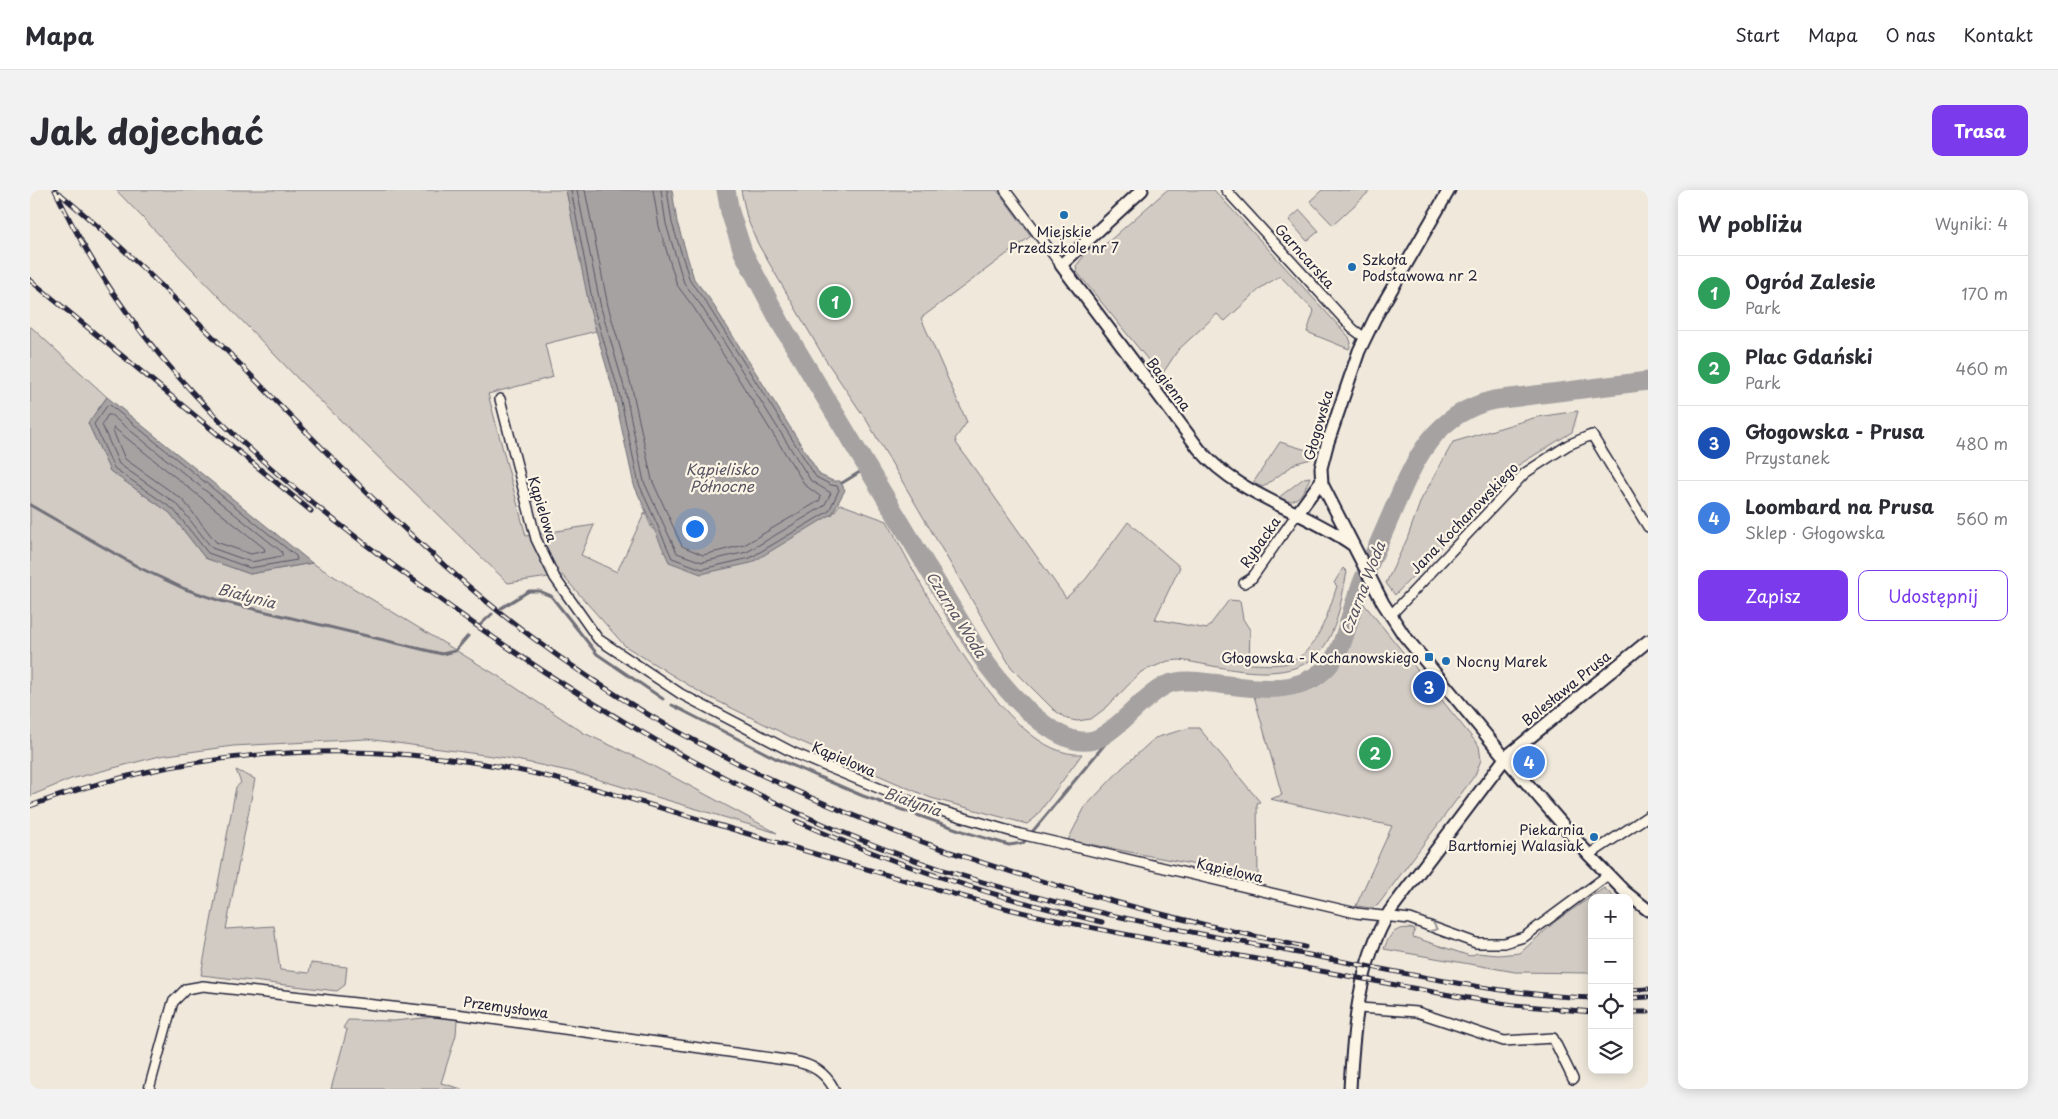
<!DOCTYPE html>
<html lang="pl">
<meta charset="utf-8">
<style>
body{margin:0;font-family:"Playpen Sans",sans-serif;background:#f2f2f3;color:#2b2b33}
.controls{position:absolute;right:15px;bottom:15px;display:grid;overflow:hidden;border-radius:10px;box-shadow:0 2px 12px #0003}
.controls button{width:45px;height:45px;display:grid;place-items:center;padding:0;border:0;border-bottom:1px solid #e1e1e2;background:#fff;color:#2b2b33;font:25px sans-serif}
.you{position:absolute;left:664px;top:338px;width:18px;height:18px;margin:-12px;border:4px solid #fff;border-radius:50%;background:#1a73e8;box-shadow:0 0 0 8px #1a73e833}
.badge{display:grid;place-items:center;width:32px;height:32px;border-radius:50%;background:#7c3aed;color:#fff;font-size:16px;font-weight:700}
.pin{position:absolute;translate:-50% -50%;border:2px solid #fff;box-shadow:0 1px 5px #0006}
.list{margin:0;padding:0;list-style:none}
h2{display:flex;justify-content:space-between;align-items:center;height:65px;margin:0;padding:0 20px;font-size:21px}
h2 small{font-size:16px;font-weight:400;color:#7c7c81}
.list li{display:grid;grid-template-columns:32px 1fr auto;gap:15px;align-items:center;box-sizing:border-box;height:75px;padding:0 20px;border-top:1px solid #e1e1e2}
.list b{display:block;font-size:19px;white-space:nowrap}
.list p{margin:0;font-size:16px;white-space:nowrap;color:#7c7c81}
.list em{font-size:16px;font-style:normal;color:#7c7c81}
.actions{display:flex;gap:10px;padding:15px 20px}
.actions a{flex:1;padding:11px 0;border:1px solid #7c3aed;border-radius:10px;text-align:center;font-size:18px;color:#7c3aed}
.actions .main{background:#7c3aed;color:#fff}
.icon{flex:none;width:28px;height:28px;fill:none;stroke:currentColor;stroke-width:2;stroke-linecap:round;stroke-linejoin:round}
.map{position:relative;flex:none;width:1618px;height:899px;overflow:hidden;border-radius:10px}
header{display:flex;align-items:center;gap:30px;box-sizing:border-box;height:70px;padding:0 25px;background:#fff;border-bottom:1px solid #e1e1e2}
header strong{font-size:24px}
nav{display:flex;gap:28px;margin-inline-start:auto;font-size:18px}
.intro{display:flex;align-items:center;justify-content:space-between;box-sizing:border-box;height:120px;padding:0 30px}
h1{margin:0;font-size:35px}
.button{padding:12px 22px;border-radius:10px;background:#7c3aed;color:#fff;font-size:18px;font-weight:700}
main{display:flex;gap:30px;padding:0 30px}
aside{flex:1;background:#fff;border-radius:10px;box-shadow:0 2px 12px #0003}
.map>svg:first-child{display:block}
.green{fill:#d1cbc3;stroke:#7a767f}
.water{fill:#a6a2a2;stroke:#716f79}
.lines{fill:none;stroke-linecap:round;stroke-linejoin:round}
.shore{stroke:#575564;stroke-width:1}
.stream{stroke:#716f79;stroke-width:3}
.river{stroke:#a6a2a2;stroke-width:19}
.minor-casing{stroke:#22223b;stroke-width:12}
.tertiary-casing{stroke:#22223b;stroke-width:15}
.minor{stroke:#fcf5e5;stroke-width:9}
.tertiary{stroke:#fcf5e5;stroke-width:11}
.rail-casing{stroke:#22223b;stroke-width:5}
.rail{stroke:#fcf5e5;stroke-width:3;stroke-dasharray:9;stroke-linecap:butt}
.oneway{stroke:#9a9698}
.poi-dot{fill:#1f6fb2;stroke:#fcf5e5;stroke-width:2}
.labels{text-anchor:middle;dominant-baseline:central;stroke-width:4.5;stroke-linejoin:round;paint-order:stroke}
.poi-label{font-size:14px;fill:#22223b;stroke:#fcf5e5;text-anchor:start}
.street-label{font-size:14px;fill:#22223b;stroke:#fcf5e5}
.water-label{font-size:15px;font-style:italic;fill:#575564;stroke:#fcf5e5}
</style>
<header>
<strong>Mapa</strong>
<nav><a>Start</a><a>Mapa</a><a>O nas</a><a>Kontakt</a></nav>
</header>
<div class="intro"><h1>Jak dojechać</h1><a class="button">Trasa</a></div>
<main>
<div class="map">
<svg width="1618" height="899" viewBox="0 0 1618 899">
<rect width="100%" height="100%" fill="#efe8db"/>
<filter id="ink" filterUnits="userSpaceOnUse"><feTurbulence type="fractalNoise" baseFrequency=".02" numOctaves="2"/><feDisplacementMap in="SourceGraphic" scale="10" xChannelSelector="R" yChannelSelector="G"/><feConvolveMatrix kernelMatrix="1 2 1 2 8 2 1 2 1" color-interpolation-filters="sRGB"/></filter>
<g filter="url(#ink)">
<!-- green -->
<path class="green" d="M 86,0 L 536,0 L 566,141 L 515,154 L 523,187 L 458,204 L 496,346 L 564,335 L 551,365 L 587,382 L 615,322 L 622,339 L 802,325 L 810,314 L 857,331 C 889,389 975,570 1052,564 L 1006,627 L 997,634 L 901,608 L 765,549 L 673,504 L 595,456 L 532,385 L 478,393 L 271,192 Z
M 711,0 L 967,0 L 1001,46 L 891,128 L 937,232 L 925,249 L 927,254 L 1036,408 L 1056,389 L 1098,332 L 1150,377 L 1125,429 L 1177,439 L 1199,410 L 1210,411 L 1213,429 L 1220,440 L 1219,474 C 1231,474 1246,476 1258,473 C 1287,463 1298,423 1307,396 L 1304,393 L 1313,378 L 1317,382 C 1312,405 1309,432 1297,452 C 1269,501 1195,477 1150,470 L 1138,471 L 1111,482 L 1077,517 L 1061,529 L 1047,531 L 1037,529 L 1024,520 L 981,477 L 837,231 L 795,169 L 728,54 L 717,28 Z
M 1137,0 L 1184,0 L 1319,147 L 1321,153 L 1319,159 L 1277,142 L 1284,121 L 1250,86 L 1232,97 L 1195,131 L 1187,124 L 1148,160 L 1131,186 L 1047,82 L 1046,76 L 1064,53 L 1069,60 Z
M 1292,0 L 1341,0 L 1303,35 L 1280,11 Z
M 1270,20 L 1289,41 L 1277,51 L 1259,30 Z
M 0,136 L 77,207 L 58,233 L 80,281 L 140,323 L 175,368 L 220,384 L 282,373 L 468,486 L 554,543 L 610,569 L 747,643 L 543,582 L 477,568 L 337,549 L 203,556 L 130,566 L 41,589 L 0,606 Z
M 1548,221 L 1542,242 L 1487,276 L 1365,405 L 1356,393 L 1377,349 L 1391,310 L 1423,252 L 1507,227 Z
M 1250,252 L 1283,262 L 1281,269 L 1266,273 L 1233,297 L 1223,293 Z
M 1280,287 C 1275,300 1266,319 1248,308 L 1274,288 Z
M 1334,414 L 1449,556 L 1451,570 L 1445,585 L 1348,715 L 1341,718 L 1327,716 L 1325,718 L 1362,636 L 1240,609 L 1252,605 L 1224,506 C 1253,508 1289,505 1307,478 C 1319,459 1326,434 1334,414 Z
M 1159,538 L 1169,538 L 1230,612 L 1227,613 L 1228,687 L 1038,650 L 1055,617 L 1092,578 L 1125,548 Z
M 206,580 L 225,589 L 196,739 L 244,736 L 250,780 L 279,783 L 281,773 L 317,777 L 315,795 L 307,801 L 171,785 L 206,597 L 211,593 Z
M 1574,698 L 1585,708 L 1562,708 L 1562,780 L 1559,783 L 1485,782 L 1354,759 C 1360,742 1367,736 1385,739 L 1383,747 L 1440,766 L 1447,763 L 1468,765 L 1490,763 L 1527,730 Z
M 404,827 L 427,829 L 426,845 L 411,893 L 432,899 L 301,899 L 317,840 L 313,838 L 318,830 L 364,831 Z"/>
<!-- water -->
<path class="water" d="M 536,0 L 642,0 L 647,32 L 664,89 L 679,108 L 790,285 L 803,291 L 810,291 L 815,300 L 802,324 L 721,373 L 671,384 L 639,372 L 604,295 L 584,203 L 560,120 Z
M 77,207 L 282,373 L 220,384 L 175,368 L 140,323 L 80,281 L 58,233 Z"/>
<g class="lines">
<!-- shore -->
<path class="shore" d="M 541,0 L 564,119 L 589,202 L 609,294 L 642,368 L 672,379 L 720,368 L 799,321 L 809,300 L 807,296 L 801,295 L 786,287 L 675,111 L 660,91 L 642,33 L 637,0
M 547,0 L 571,118 L 595,200 L 614,292 L 647,363 L 672,372 L 717,362 L 794,316 L 801,303 L 781,291 L 670,114 L 654,93 L 636,34 L 631,0
M 555,0 L 578,116 L 602,198 L 622,290 L 652,356 L 673,365 L 714,355 L 789,311 L 791,307 L 775,295 L 664,118 L 647,95 L 629,36 L 623,0
M 80,215 L 266,366 L 267,370 L 220,378 L 178,363 L 144,320 L 84,278 L 64,234 L 77,216 Z
M 78,225 L 81,225 L 252,362 L 252,366 L 221,372 L 182,358 L 148,315 L 89,274 L 72,235 Z
M 84,238 L 234,358 L 235,361 L 221,364 L 186,352 L 153,310 L 95,269 L 83,241 Z"/>
<!-- stream -->
<path class="stream" d="M 812,293 L 838,277
M 0,315 L 110,378 L 155,399 L 191,411 L 412,464 L 425,461 L 438,446
M 471,418 L 499,401 L 509,401 L 521,406 L 567,464 L 633,509
M 450,435 L 462,424
M 642,515 L 745,568 L 833,606 L 938,643 L 979,655 L 993,653 L 1075,554 L 1078,541"/>
<!-- river -->
<path class="river" d="M 696,0 L 700,22 L 713,62 L 751,134 L 949,463 C 968,492 1031,570 1071,547 C 1095,533 1111,508 1136,495 C 1150,489 1166,491 1181,493 C 1220,497 1260,508 1294,480 C 1314,463 1317,433 1326,409 C 1335,382 1347,358 1358,332 C 1382,277 1399,225 1464,210 L 1618,191"/>
<!-- minor casing -->
<g class="minor-casing">
<path id="minor" d="M 975,0 L 1031,75
M 1196,0 L 1323,139 L 1335,148
M 470,209 L 506,349 L 525,388 L 568,449 L 651,504 L 764,563 L 887,614 L 990,644 L 1326,723 L 1380,729 L 1446,753 L 1474,753 L 1494,747 L 1578,685
M 1214,393 L 1222,388 L 1266,325
M 1360,426 L 1495,283 L 1538,255 L 1559,246 L 1562,245 L 1618,337
M 1559,665 L 1618,626
M 1329,818 L 1387,822 L 1474,851 L 1523,848 L 1543,889
M 119,899 L 143,812 L 156,799 L 173,796 L 426,824 L 763,871 C 783,875 795,882 804,899"/>
</g>
<!-- tertiary casing -->
<g class="tertiary-casing">
<path id="tertiary" d="M 1112,0 L 1031,75 L 1169,259 C 1210,307 1272,319 1323,355
M 1419,0 L 1345,128 L 1329,161 L 1297,255 L 1291,278 L 1292,294 L 1353,413 L 1373,444 L 1475,568 L 1559,665 L 1595,702 L 1618,720
M 1266,325 L 1291,291
M 1320,899 C 1323,841 1329,771 1360,721 L 1476,567 L 1618,451"/>
</g>
<!-- minor -->
<use href="#minor" class="minor"/>
<!-- tertiary -->
<use href="#tertiary" class="tertiary"/>
<!-- rail casing -->
<g class="rail-casing">
<path id="rail" d="M 25,0 C 109,180 241,286 397,400 C 549,512 709,608 887,671 C 1017,716 1150,740 1284,766 C 1376,783 1468,805 1562,808
M 29,3 C 180,129 304,285 456,411 C 689,604 983,696 1275,757
M 0,90 L 281,321
M 0,616 C 143,563 297,549 448,573 C 521,584 591,606 661,627 C 767,658 872,691 979,719 C 1043,735 1108,747 1173,759 C 1257,775 1341,790 1425,806 L 1484,815 L 1562,822
M 766,631 C 865,675 966,708 1072,732
M 1599,800 L 1618,799
M 1599,808 L 1618,807
M 1599,822 L 1618,822"/>
</g>
<!-- rail -->
<use href="#rail" class="rail"/>
</g>
<!-- one-way arrows -->
<defs><path id="oneway-chevron" d="M-2-3.5L2.5 0L-2 3.5" fill="none" stroke-width="1.6" stroke-linecap="round" stroke-linejoin="round" transform="scale(1.25)"/></defs>
<use class="oneway" href="#oneway-chevron" transform="translate(1404 738) rotate(22)"/>
</g>
<!-- markers -->
<g class="poi-dot">
<circle cx="1034" cy="25" r="5"/>
<circle cx="1322" cy="77" r="5"/>
<rect x="1394" y="462" width="10" height="10" rx="2.5"/>
<circle cx="1416" cy="471" r="5"/>
<circle cx="1564" cy="647" r="5"/>
</g>
<g class="labels">
<!-- poi labels -->
<g class="poi-label">
<text x="1034" y="41" text-anchor="middle">Miejskie<tspan x="1034" dy="16">Przedszkole nr 7</tspan></text>
<text x="1332" y="69">Szkoła<tspan x="1332" dy="16">Podstawowa nr 2</tspan></text>
<text x="1389" y="467" text-anchor="end">Głogowska - Kochanowskiego</text>
<text x="1426" y="471">Nocny Marek</text>
<text x="1554" y="639" text-anchor="end">Piekarnia<tspan x="1554" dy="16">Bartłomiej Walasiak</tspan></text>
</g>
<!-- street labels -->
<g class="street-label">
<text transform="translate(1275 66) rotate(48)">Garncarska</text>
<text transform="translate(1139 194) rotate(53)">Bagienna</text>
<text transform="translate(1288 235) rotate(-74)">Głogowska</text>
<text transform="translate(513 319) rotate(73)">Kąpielowa</text>
<text transform="translate(1434 328) rotate(-46)">Jana Kochanowskiego</text>
<text transform="translate(1230 352) rotate(-55)">Rybacka</text>
<text transform="translate(1536 498) rotate(-39)">Bolesława Prusa</text>
<text transform="translate(814 569) rotate(23)">Kąpielowa</text>
<text transform="translate(1200 680) rotate(13)">Kąpielowa</text>
<text transform="translate(476 817) rotate(8)">Przemysłowa</text>
</g>
<!-- water labels -->
<g class="water-label">
<text x="692" y="278">Kąpielisko<tspan x="692" dy="17">Północne</tspan></text>
<text transform="translate(1332 398) rotate(-69)">Czarna Woda</text>
<text transform="translate(217 405) rotate(15)">Białynia</text>
<text transform="translate(927 424) rotate(58)">Czarna Woda</text>
<text transform="translate(883 611) rotate(19)">Białynia</text>
</g>
</g>
</svg>
<div class="controls">
<button>+</button>
<button>−</button>
<button><svg class="icon" aria-label="locate" viewBox="0 0 24 24"><circle cx="12" cy="12" r="6"/><path d="M12 2v4M12 18v4M2 12h4M18 12h4"/></svg></button>
<button><svg class="icon" aria-label="layers" viewBox="0 0 24 24"><path d="M12 4l9 5-9 5-9-5zM3 14l9 5 9-5"/></svg></button>
</div>
<div class="you"></div>
<div class="pin badge" style="left:805px;top:112px;background:#2e9e5b">1</div>
<div class="pin badge" style="left:1345px;top:563px;background:#2e9e5b">2</div>
<div class="pin badge" style="left:1399px;top:497px;background:#1a4fb4">3</div>
<div class="pin badge" style="left:1499px;top:572px;background:#3f7fe0">4</div>
</div>
<aside>
<h2>W pobliżu<small>Wyniki: 4</small></h2>
<ul class="list">
<li><span class="badge" style="background:#2e9e5b">1</span><div><b>Ogród Zalesie</b><p>Park</p></div><em>170 m</em></li>
<li><span class="badge" style="background:#2e9e5b">2</span><div><b>Plac Gdański</b><p>Park</p></div><em>460 m</em></li>
<li><span class="badge" style="background:#1a4fb4">3</span><div><b>Głogowska - Prusa</b><p>Przystanek</p></div><em>480 m</em></li>
<li><span class="badge" style="background:#3f7fe0">4</span><div><b>Loombard na Prusa</b><p>Sklep · Głogowska</p></div><em>560 m</em></li>
</ul>
<div class="actions"><a class="main">Zapisz</a><a>Udostępnij</a></div>
</aside>
</main>
